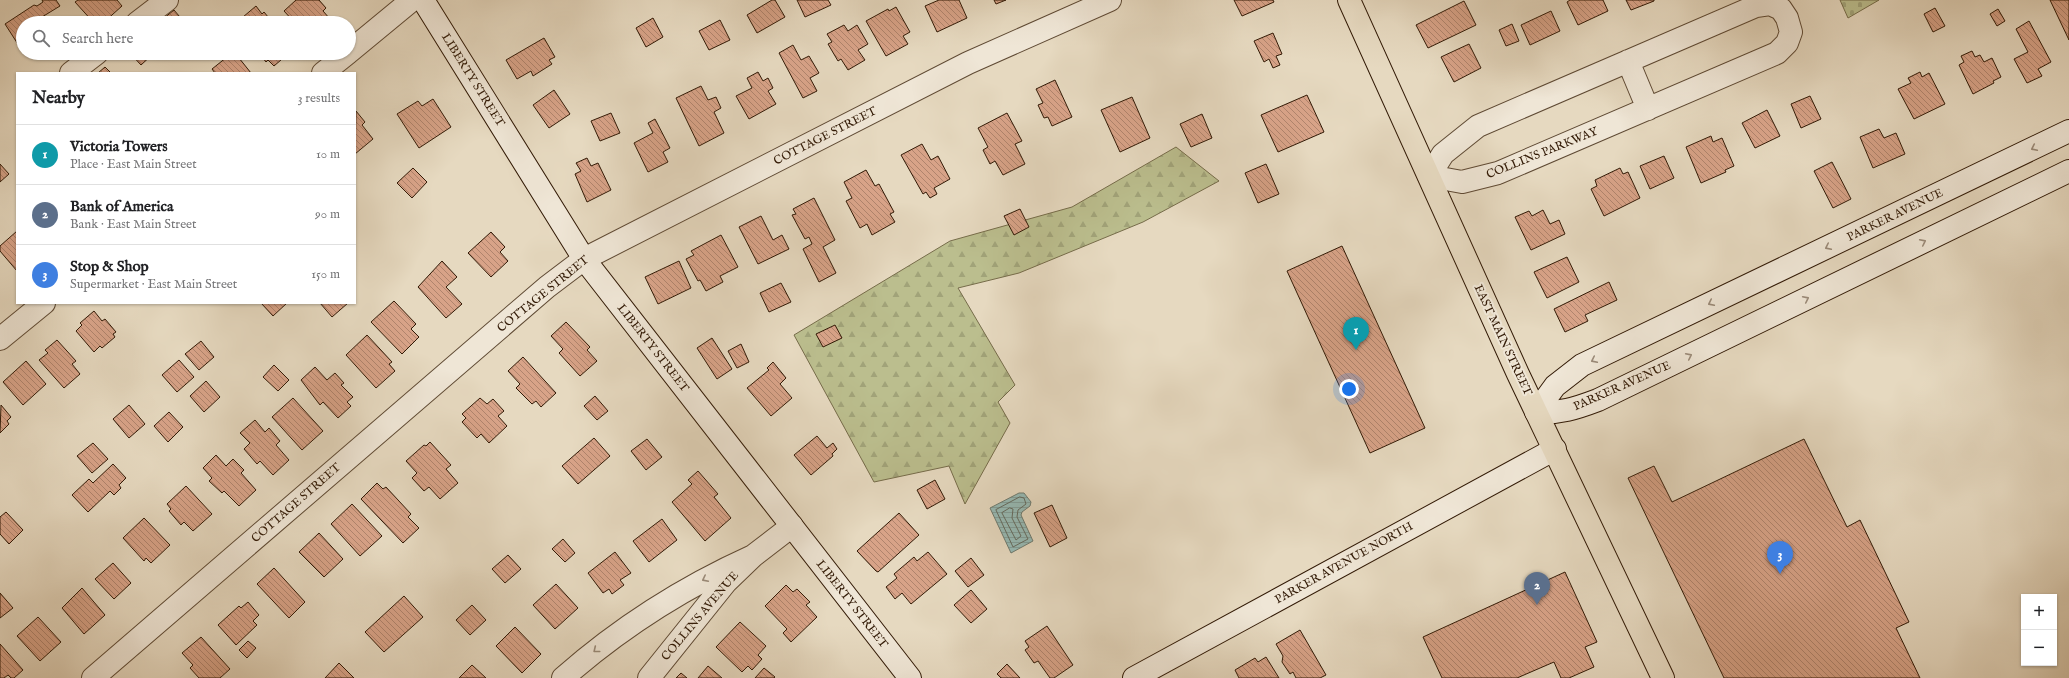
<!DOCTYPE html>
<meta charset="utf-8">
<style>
body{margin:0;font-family:"IM FELL English",serif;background:#f6f6f6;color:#202124}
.controls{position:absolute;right:12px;bottom:12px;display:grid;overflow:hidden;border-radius:0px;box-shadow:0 1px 3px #0004}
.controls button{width:36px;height:36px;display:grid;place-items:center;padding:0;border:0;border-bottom:1px solid #e0e0e0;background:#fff;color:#202124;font:20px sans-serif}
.you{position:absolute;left:1349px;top:389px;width:14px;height:14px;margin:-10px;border:3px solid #fff;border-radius:50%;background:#1a73e8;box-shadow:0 0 0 6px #1a73e833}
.badge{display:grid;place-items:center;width:26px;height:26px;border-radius:50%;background:#111827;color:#fff;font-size:13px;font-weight:700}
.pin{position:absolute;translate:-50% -33px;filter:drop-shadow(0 1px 2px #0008)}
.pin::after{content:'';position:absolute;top:21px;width:14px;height:12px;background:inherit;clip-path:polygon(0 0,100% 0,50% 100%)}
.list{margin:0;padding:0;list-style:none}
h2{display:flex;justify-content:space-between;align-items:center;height:52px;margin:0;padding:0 16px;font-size:17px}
h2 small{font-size:13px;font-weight:400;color:#757577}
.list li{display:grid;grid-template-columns:26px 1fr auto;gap:12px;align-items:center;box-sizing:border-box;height:60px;padding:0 16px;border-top:1px solid #e0e0e0}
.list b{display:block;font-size:15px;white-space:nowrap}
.list p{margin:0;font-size:13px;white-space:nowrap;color:#757577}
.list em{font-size:13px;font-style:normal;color:#757577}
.icon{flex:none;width:22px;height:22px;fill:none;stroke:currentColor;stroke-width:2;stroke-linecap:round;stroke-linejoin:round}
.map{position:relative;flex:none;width:2069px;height:678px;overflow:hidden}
.search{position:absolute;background:#fff;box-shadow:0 1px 3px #0004;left:16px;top:16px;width:340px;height:44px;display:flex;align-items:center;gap:10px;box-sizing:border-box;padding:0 14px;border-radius:22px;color:#757577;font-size:15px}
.panel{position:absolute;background:#fff;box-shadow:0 1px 3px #0004;left:16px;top:72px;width:340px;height:232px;border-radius:0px}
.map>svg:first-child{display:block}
.forest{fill:url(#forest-firs);stroke:#766c4a}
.cemetery{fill:url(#cemetery-stones);stroke:#766c4a}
.water{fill:url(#water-rules);stroke:#6e7a6f}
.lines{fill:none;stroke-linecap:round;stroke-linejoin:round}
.shore{stroke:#646a5e;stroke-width:1}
.building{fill:url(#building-back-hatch);stroke:#321a06}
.street-casing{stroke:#5f4a34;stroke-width:24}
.secondary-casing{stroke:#321a06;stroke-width:24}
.primary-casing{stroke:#321a06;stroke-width:24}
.street{stroke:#efe6d6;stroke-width:22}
.secondary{stroke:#efe6d6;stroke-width:22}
.primary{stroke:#e6d9c0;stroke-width:22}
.oneway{stroke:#9a8a78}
.labels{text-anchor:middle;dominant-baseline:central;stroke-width:4;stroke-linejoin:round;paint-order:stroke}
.street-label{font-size:12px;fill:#321a06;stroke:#efe6d6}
</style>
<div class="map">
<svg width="2069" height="678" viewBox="0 0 2069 678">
<defs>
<pattern id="forest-firs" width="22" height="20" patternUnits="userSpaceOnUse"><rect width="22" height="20" fill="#bbbe8e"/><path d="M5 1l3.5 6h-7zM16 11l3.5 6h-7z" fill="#a1a379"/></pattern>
<pattern id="cemetery-stones" width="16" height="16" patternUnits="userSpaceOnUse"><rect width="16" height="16" fill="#bbbe8e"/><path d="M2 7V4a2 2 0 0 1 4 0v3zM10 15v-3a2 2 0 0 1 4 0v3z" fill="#a1a379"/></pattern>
<pattern id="water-rules" width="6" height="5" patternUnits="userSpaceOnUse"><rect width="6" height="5" fill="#96bab5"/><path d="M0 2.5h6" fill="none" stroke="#829f9a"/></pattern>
<pattern id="building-back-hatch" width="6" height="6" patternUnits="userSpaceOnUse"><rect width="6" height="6" fill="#d8a388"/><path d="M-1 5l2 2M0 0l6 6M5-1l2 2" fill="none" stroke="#b0846d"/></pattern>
</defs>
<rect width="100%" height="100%" fill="#e6d9c0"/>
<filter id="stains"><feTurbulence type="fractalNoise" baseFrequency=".005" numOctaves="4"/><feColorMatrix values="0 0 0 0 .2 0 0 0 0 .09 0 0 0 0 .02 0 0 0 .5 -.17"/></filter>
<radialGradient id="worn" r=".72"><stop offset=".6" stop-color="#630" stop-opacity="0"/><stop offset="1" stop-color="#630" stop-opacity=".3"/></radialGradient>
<!-- forest -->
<path class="forest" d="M 1176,147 L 1219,181 L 1143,222 L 1019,273 L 958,288 L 1015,385 L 998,402 L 1010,423 L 965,504 L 949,466 L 874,482 L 794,335 L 950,241 L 1072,207 Z"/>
<!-- cemetery -->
<path class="cemetery" d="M 1840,0 L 1879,0 L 1848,18 Z"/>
<!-- water -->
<path class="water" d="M 1019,493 L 1024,493 L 1031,502 L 1030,506 L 1022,512 L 1021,515 L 1033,541 L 1011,553 L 990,508 Z"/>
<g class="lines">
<!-- shore -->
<path class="shore" d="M 1020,497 L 1024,498 L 1026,504 L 1018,510 L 1017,517 L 1028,539 L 1013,547 L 996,510 Z
M 1010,508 L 1013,509 L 1012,518 L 1021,536 L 1016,540 L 1002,513 Z"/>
</g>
<!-- building -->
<path class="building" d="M 42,0 L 56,0 L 60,6 L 42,17 L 46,23 L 23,23 L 23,48 L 21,49 L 5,24 L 34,5 L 37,6 L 43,2 Z
M 78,0 L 117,0 L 122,6 L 103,23 L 94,23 L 75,2 Z
M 296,0 L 319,0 L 326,8 L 323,11 L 330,19 L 326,23 L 295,23 L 284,11 Z
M 772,0 L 775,0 L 785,17 L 757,33 L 747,15 Z
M 797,0 L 828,0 L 831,5 L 805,17 Z
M 939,0 L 959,0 L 967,18 L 937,32 L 925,6 Z
M 994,0 L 1006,0 L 996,4 Z
M 1234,0 L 1273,0 L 1274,2 L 1242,16 Z
M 1570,0 L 1603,0 L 1608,11 L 1578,25 L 1567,2 Z
M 1626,0 L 1654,0 L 1654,1 L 1631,10 Z
M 2050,0 L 2069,0 L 2069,40 Z
M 1464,1 L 1476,25 L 1428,48 L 1416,25 Z
M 256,6 L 262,14 L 264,12 L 273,23 L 248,23 L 243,17 Z
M 896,7 L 910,32 L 903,36 L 908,44 L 886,56 L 866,21 L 888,9 L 889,11 Z
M 1935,8 L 1945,26 L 1933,32 L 1924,14 Z
M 1998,9 L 2005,21 L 1997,26 L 1990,14 Z
M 174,10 L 185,23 L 167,23 L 163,19 Z
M 1551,11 L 1560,31 L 1530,45 L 1521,25 Z
M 653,18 L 663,37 L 646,47 L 636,28 Z
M 720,20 L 730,40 L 709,50 L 699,31 Z
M 2029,21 L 2051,62 L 2038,69 L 2042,76 L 2027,83 L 2014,59 L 2028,52 L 2016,29 Z
M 1512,24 L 1519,41 L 1506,46 L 1499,30 Z
M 844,25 L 848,31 L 857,25 L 868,44 L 858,50 L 865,60 L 848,70 L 841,59 L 838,61 L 828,44 L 832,42 L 827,34 Z
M 1273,33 L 1282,54 L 1276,56 L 1280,65 L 1273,68 L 1269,59 L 1264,62 L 1254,41 Z
M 544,38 L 555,57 L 549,60 L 552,64 L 533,76 L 531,71 L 517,79 L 506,60 Z
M 1469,44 L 1481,68 L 1454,82 L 1441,57 Z
M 793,45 L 801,60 L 809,56 L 819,73 L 810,78 L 817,91 L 803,98 L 779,53 Z
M 1972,51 L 1975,57 L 1980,55 L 1984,62 L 1992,58 L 2001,77 L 1993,81 L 1994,83 L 1973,94 L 1959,65 L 1964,62 L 1961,56 Z
M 130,53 L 154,53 L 141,65 Z
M 232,53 L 235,53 L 251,73 L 215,73 L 212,69 Z
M 259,53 L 289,53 L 274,66 L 268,60 L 266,62 Z
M 105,67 L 111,73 L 98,73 Z
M 758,72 L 763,81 L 768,78 L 773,88 L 768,91 L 776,104 L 749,119 L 736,96 L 752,88 L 747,78 Z
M 1920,72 L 1922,77 L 1929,73 L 1945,104 L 1914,119 L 1898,89 L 1911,83 L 1908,78 Z
M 1055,80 L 1072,117 L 1052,126 L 1048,117 L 1044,118 L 1038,105 L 1043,103 L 1036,89 Z
M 701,86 L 708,100 L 716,97 L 721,108 L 714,112 L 724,133 L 699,146 L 676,98 Z
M 554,90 L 570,114 L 549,128 L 533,105 Z
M 1307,95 L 1324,132 L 1278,152 L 1261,115 Z
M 1810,96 L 1821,119 L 1801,128 L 1791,104 Z
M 1132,97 L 1150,138 L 1120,152 L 1101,110 Z
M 433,99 L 451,127 L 419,148 L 397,114 L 418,101 L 422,106 Z
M 1767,110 L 1780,136 L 1755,148 L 1742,123 Z
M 356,111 L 365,122 L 362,125 L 373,139 L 355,154 Z
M 611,113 L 620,133 L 600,141 L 591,121 Z
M 1007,113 L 1022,141 L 1015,144 L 1025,164 L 1003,175 L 995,161 L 990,164 L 983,150 L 988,147 L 978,128 Z
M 1202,114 L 1212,138 L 1191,147 L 1180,124 Z
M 655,119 L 670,148 L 663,152 L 668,162 L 648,172 L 634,143 L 653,133 L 648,123 Z
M 1879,129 L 1884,138 L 1896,133 L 1905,154 L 1873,168 L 1860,137 Z
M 1711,136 L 1713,142 L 1722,138 L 1734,166 L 1725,170 L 1726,172 L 1701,183 L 1686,147 Z
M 922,144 L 931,160 L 938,156 L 950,179 L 934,188 L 937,194 L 930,198 L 926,192 L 923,194 L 901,155 Z
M 1664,156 L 1674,178 L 1650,189 L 1640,166 Z
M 587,158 L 591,166 L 598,163 L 611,190 L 587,202 L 575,174 L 581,171 L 576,163 Z
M 1832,162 L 1851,199 L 1833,208 L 1814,171 Z
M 0,164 L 9,174 L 0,182 Z
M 1266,164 L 1279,194 L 1258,203 L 1245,173 Z
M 413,168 L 427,182 L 412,198 L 397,183 Z
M 1620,168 L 1623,174 L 1628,172 L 1640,198 L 1604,216 L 1591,189 L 1597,186 L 1595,180 Z
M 866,170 L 875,186 L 879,184 L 894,212 L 890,214 L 895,222 L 872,235 L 867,224 L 860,228 L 846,201 L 852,198 L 844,182 Z
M 814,198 L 835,240 L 823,247 L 836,273 L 819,282 L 803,249 L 812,244 L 809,237 L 805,239 L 792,215 L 796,214 L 793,209 Z
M 1020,209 L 1029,227 L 1014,235 L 1004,216 Z
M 1543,210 L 1550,224 L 1559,220 L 1565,234 L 1531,250 L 1515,217 L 1529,211 L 1532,216 Z
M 761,216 L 773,240 L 782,235 L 789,249 L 758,264 L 739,227 Z
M 17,231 L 17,271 L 0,251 L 0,246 Z
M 491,232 L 505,247 L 500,252 L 508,261 L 491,277 L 468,253 Z
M 721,235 L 738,267 L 720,276 L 723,282 L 706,291 L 700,280 L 698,281 L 686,259 L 694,255 L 691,251 Z
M 1342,246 L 1425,428 L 1370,453 L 1287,271 Z
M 1567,257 L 1579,282 L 1547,298 L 1534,272 Z
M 442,261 L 457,277 L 446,287 L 462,304 L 446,318 L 418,287 Z
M 679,261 L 691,288 L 658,304 L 645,277 Z
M 1609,282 L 1617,300 L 1585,315 L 1588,321 L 1565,332 L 1554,309 Z
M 781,283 L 791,302 L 769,312 L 760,293 Z
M 394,301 L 416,324 L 411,329 L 419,337 L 402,354 L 371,322 Z
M 261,303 L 287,303 L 273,316 Z
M 320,303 L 348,303 L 332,317 Z
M 94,311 L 102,321 L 105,319 L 116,332 L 113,334 L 115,337 L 102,348 L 100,346 L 94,352 L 76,331 L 82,325 L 80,323 Z
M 566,322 L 590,347 L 587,350 L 597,361 L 580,376 L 559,353 L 563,349 L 551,336 Z
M 835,325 L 842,338 L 823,347 L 816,334 Z
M 367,335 L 392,362 L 389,364 L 395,371 L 376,388 L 346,355 Z
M 712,338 L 732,369 L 717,379 L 697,348 Z
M 57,340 L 76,361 L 72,364 L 80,374 L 64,388 L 39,360 L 48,353 L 45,350 Z
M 201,341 L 214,357 L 199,370 L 185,354 Z
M 741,344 L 749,362 L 737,368 L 728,351 Z
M 523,357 L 556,393 L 541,407 L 536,401 L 532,404 L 516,388 L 520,384 L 508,371 Z
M 179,360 L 194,377 L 177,392 L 162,375 Z
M 26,361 L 46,384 L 23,405 L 3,382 Z
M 773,362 L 786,378 L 780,384 L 792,398 L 771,416 L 747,388 L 769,370 L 767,368 Z
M 274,365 L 289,380 L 278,391 L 263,377 Z
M 315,367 L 327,380 L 335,373 L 344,383 L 341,385 L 353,397 L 347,402 L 351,406 L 338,418 L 323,402 L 320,405 L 301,380 Z
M 206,381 L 220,397 L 204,412 L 190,396 Z
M 595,396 L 608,411 L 597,420 L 584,406 Z
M 293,398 L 323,431 L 302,450 L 272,417 Z
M 480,398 L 487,404 L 493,399 L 504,411 L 498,416 L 507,426 L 489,443 L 481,434 L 477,438 L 462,422 L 466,418 L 462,414 Z
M 1,405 L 11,417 L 7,421 L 9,424 L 0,433 Z
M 129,405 L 145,424 L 129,438 L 113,419 Z
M 169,412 L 183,427 L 168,442 L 154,426 Z
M 255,420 L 265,432 L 269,428 L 280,441 L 276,445 L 289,460 L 273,475 L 260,461 L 257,464 L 244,449 L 250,443 L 240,433 Z
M 817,436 L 827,448 L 833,443 L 837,449 L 832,454 L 833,456 L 811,475 L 794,455 Z
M 594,438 L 610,456 L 578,484 L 562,466 Z
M 647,439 L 662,457 L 646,470 L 631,451 Z
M 1804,439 L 1847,527 L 1860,520 L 1909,622 L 1896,628 L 1920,678 L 1724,678 L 1628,478 L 1654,466 L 1672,502 Z
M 430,442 L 451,465 L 446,469 L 458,483 L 440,499 L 429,487 L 424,491 L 412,478 L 417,473 L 406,461 L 424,445 L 426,446 Z
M 93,443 L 108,459 L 92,473 L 77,456 Z
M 216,455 L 226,466 L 233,459 L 244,470 L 241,473 L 256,490 L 239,506 L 224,491 L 222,493 L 209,481 L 212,478 L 203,468 Z
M 113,464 L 126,478 L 119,485 L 121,488 L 114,495 L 110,491 L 88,512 L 72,495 L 89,479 L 93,483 Z
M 698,471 L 718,494 L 714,497 L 731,518 L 705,541 L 672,502 L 692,484 L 688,480 Z
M 935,480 L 945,499 L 927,509 L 917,490 Z
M 377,483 L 383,489 L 386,487 L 411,514 L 408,517 L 419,528 L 403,543 L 361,499 Z
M 186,486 L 212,514 L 193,531 L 184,522 L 181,525 L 169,511 L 171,509 L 167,504 Z
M 352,504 L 382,536 L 360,556 L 331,524 Z
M 1052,505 L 1067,538 L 1050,547 L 1034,513 Z
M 6,512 L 23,530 L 9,544 L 0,534 L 0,517 Z
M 899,513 L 919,535 L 878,572 L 876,571 L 857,551 Z
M 144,518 L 170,545 L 151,563 L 146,558 L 144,561 L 123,538 Z
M 662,519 L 677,540 L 649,562 L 633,541 Z
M 319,533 L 343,559 L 324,577 L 299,552 Z
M 563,539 L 575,553 L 565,562 L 552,549 Z
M 615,552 L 631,573 L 620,580 L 624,585 L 612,594 L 609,589 L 603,593 L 588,573 Z
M 928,552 L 947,574 L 911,604 L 902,593 L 895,599 L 886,587 L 897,578 L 894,574 L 914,557 L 917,561 Z
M 508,555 L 521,569 L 505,583 L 492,569 Z
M 971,558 L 984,575 L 968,587 L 955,571 Z
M 113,563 L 131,583 L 114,599 L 95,579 Z
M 274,568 L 305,602 L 289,618 L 257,584 Z
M 1565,572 L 1597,642 L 1585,647 L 1594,667 L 1569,678 L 1561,678 L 1554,662 L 1517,678 L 1442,678 L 1423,637 Z
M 556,584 L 578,608 L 555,629 L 533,605 Z
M 786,585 L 793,592 L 797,589 L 810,602 L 806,605 L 817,617 L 791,642 L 783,633 L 787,629 L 765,606 Z
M 82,588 L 105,615 L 84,634 L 62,608 Z
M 971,590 L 987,609 L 971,623 L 954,605 Z
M 0,593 L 13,608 L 0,618 Z
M 404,596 L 423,617 L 384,652 L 365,632 Z
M 248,602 L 259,615 L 253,621 L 257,625 L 236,645 L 218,625 L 239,606 L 241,608 Z
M 472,605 L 486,620 L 470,635 L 456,620 Z
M 38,617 L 61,642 L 40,661 L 17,636 Z
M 740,622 L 766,646 L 758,655 L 762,659 L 752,670 L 748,666 L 742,672 L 716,647 Z
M 1047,626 L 1073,665 L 1054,678 L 1050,678 L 1038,661 L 1034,663 L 1025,650 L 1029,647 L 1025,641 Z
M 515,627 L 541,654 L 522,673 L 496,646 Z
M 1300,630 L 1326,675 L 1320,678 L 1296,678 L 1293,672 L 1290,674 L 1282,662 L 1283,656 L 1276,644 Z
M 201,637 L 230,669 L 220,678 L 199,678 L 190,668 L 193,665 L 182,653 Z
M 248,641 L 256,648 L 247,658 L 239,650 Z
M 0,644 L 23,670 L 14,678 L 11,678 L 8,675 L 4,678 L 0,678 Z
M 1266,657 L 1279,678 L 1239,678 L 1235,670 L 1255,658 L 1258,662 Z
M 339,663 L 354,678 L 325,678 Z
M 1007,664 L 1020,678 L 1001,678 L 997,674 Z
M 472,665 L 486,678 L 459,678 Z
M 708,666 L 722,678 L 698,678 Z
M 764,668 L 775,677 L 774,678 L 755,678 Z
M 681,673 L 687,678 L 676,678 Z"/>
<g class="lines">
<!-- street casing -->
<g class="street-casing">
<path id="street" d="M 1770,4 L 1781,9 L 1787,18 L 1791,32 L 1787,43 L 1777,53 L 1498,173 L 1462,182 L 1429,176 L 1443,154 L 1478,126 L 1756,6 Z
M 137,23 L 167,0
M 349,52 L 412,0
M 1628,61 L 1648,109
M 71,73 L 97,53
M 323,73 L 348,53
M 0,339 L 44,303
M 93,678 L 547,287 L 584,259 L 968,63 L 1110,0
M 563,678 C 622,626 682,588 753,556
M 649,678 L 726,582 L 753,556 L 792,526"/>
</g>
<!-- secondary casing -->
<g class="secondary-casing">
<path id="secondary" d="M 423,0 L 584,259 L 910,678
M 2069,131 L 1582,365 L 1555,386 L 1536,412 C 1559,414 1577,408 1598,400 L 2069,171
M 1134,678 L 1555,449"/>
</g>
<!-- primary casing -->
<g class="primary-casing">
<path id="primary" d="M 1349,0 L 1518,374 L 1663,678"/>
</g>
<!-- street -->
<use href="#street" class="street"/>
<!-- secondary -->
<use href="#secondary" class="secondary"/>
<!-- primary -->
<use href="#primary" class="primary"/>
</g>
<!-- one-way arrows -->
<defs><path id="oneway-chevron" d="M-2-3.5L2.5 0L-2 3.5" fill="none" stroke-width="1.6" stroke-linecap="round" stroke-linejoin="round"/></defs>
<g class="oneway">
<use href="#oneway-chevron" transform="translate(2034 148) rotate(154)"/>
<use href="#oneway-chevron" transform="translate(1923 242) rotate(-26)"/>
<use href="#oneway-chevron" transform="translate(1828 247) rotate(154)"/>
<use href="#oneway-chevron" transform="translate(1806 299) rotate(-26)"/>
<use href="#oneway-chevron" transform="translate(1711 303) rotate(154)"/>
<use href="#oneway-chevron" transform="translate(1689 356) rotate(-26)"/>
<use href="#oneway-chevron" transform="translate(1594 360) rotate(154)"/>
<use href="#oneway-chevron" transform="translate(705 579) rotate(153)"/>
<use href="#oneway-chevron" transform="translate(596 650) rotate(141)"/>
</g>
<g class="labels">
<!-- street labels -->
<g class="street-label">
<text transform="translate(473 80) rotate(58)">LIBERTY STREET</text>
<text transform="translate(825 136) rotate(-27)">COTTAGE STREET</text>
<text transform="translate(1542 153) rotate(-22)">COLLINS PARKWAY</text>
<text transform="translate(1895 215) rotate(-26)">PARKER AVENUE</text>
<text transform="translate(543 294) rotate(-39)">COTTAGE STREET</text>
<text transform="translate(1503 340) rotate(65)">EAST MAIN STREET</text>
<text transform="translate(653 348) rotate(52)">LIBERTY STREET</text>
<text transform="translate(1622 386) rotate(-24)">PARKER AVENUE</text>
<text transform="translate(296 503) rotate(-41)">COTTAGE STREET</text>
<text transform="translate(1344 563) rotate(-29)">PARKER AVENUE NORTH</text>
<text transform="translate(852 604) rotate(52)">LIBERTY STREET</text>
<text transform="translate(700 616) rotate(-50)">COLLINS AVENUE</text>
</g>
</g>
<rect width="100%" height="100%" filter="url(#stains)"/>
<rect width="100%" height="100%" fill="url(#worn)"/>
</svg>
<div class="controls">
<button>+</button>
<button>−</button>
</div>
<div class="you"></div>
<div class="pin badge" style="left:1356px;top:350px;background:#0f9aa8">1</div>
<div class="pin badge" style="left:1537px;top:605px;background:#5c6f8a">2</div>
<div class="pin badge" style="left:1780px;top:574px;background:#3f7fe0">3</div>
<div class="search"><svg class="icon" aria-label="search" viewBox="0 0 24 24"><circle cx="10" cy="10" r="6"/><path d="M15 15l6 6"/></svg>Search here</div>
<section class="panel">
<h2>Nearby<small>3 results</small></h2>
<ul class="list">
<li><span class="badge" style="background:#0f9aa8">1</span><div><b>Victoria Towers</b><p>Place · East Main Street</p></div><em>10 m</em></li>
<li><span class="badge" style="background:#5c6f8a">2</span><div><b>Bank of America</b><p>Bank · East Main Street</p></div><em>90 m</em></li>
<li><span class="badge" style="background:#3f7fe0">3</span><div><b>Stop &amp; Shop</b><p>Supermarket · East Main Street</p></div><em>150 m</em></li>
</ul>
</section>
</div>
